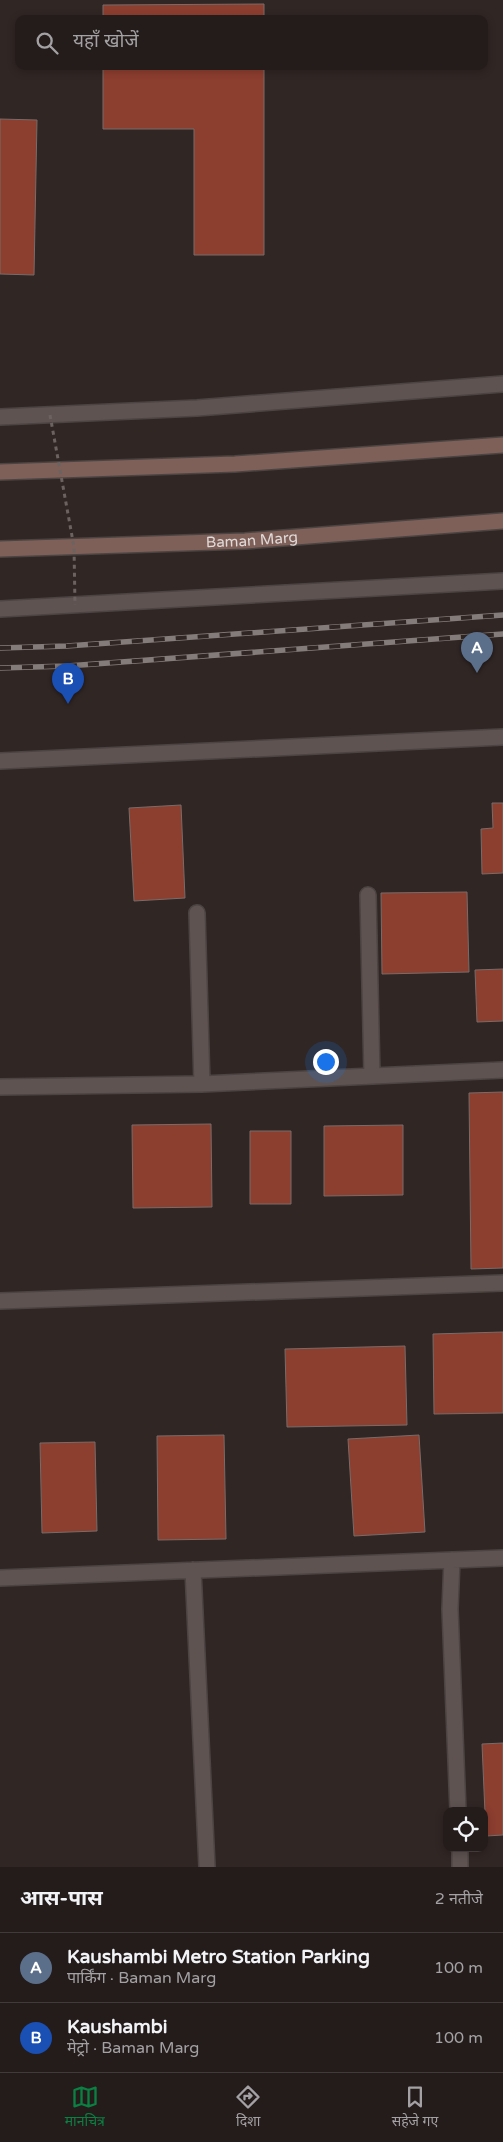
<!DOCTYPE html>
<html lang="hi">
<meta charset="utf-8">
<style>
body{margin:0;font-family:"Varela Round","Noto Sans Devanagari",sans-serif;background:#2c2524;color:#f1f3f6}
.controls{position:absolute;right:15px;bottom:15px;display:grid;overflow:hidden;border-radius:10px;box-shadow:0 2px 8px #0003}
.controls button{width:45px;height:45px;display:grid;place-items:center;padding:0;border:0;border-bottom:1px solid #413a3a;background:#241c1b;color:#f1f3f6;font:25px sans-serif}
.you{position:absolute;left:325px;top:1061px;width:18px;height:18px;margin:-12px;border:4px solid #fff;border-radius:50%;background:#1a73e8;box-shadow:0 0 0 8px #1a73e833}
.badge{display:grid;place-items:center;width:32px;height:32px;border-radius:50%;background:#0b8043;color:#fff;font-size:16px;font-weight:700}
.pin{position:absolute;translate:-50% -41px;filter:drop-shadow(0 1px 2px #0008)}
.pin::after{content:'';position:absolute;top:26px;width:18px;height:15px;background:inherit;clip-path:polygon(0 0,100% 0,50% 100%)}
.list{margin:0;padding:0;list-style:none}
h2{display:flex;justify-content:space-between;align-items:center;height:65px;margin:0;padding:0 20px;font-size:21px}
h2 small{font-size:16px;font-weight:400;color:#a3a1a3}
.list li{display:grid;grid-template-columns:32px 1fr auto;gap:15px;align-items:center;box-sizing:border-box;height:70px;padding:0 20px;border-top:1px solid #413a3a}
.list b{display:block;font-size:19px;white-space:nowrap}
.list p{margin:0;font-size:16px;white-space:nowrap;color:#a3a1a3}
.list em{font-size:16px;font-style:normal;color:#a3a1a3}
.icon{flex:none;width:28px;height:28px;fill:none;stroke:currentColor;stroke-width:2;stroke-linecap:round;stroke-linejoin:round}
.map{position:relative;flex:none;width:503px;height:1867px;overflow:hidden}
.search{position:absolute;background:#241c1b;box-shadow:0 2px 8px #0003;left:15px;right:15px;top:15px;height:55px;display:flex;align-items:center;gap:12px;box-sizing:border-box;padding:0 18px;border-radius:10px;color:#a3a1a3;font-size:19px}
.sheet{height:205px;background:#241c1b}
nav{display:flex;justify-content:space-around;align-items:center;box-sizing:border-box;height:70px;border-top:1px solid #413a3a;background:#241c1b;font-size:14px;color:#a3a1a3}
nav a{display:grid;justify-items:center;gap:2px}
nav .on{color:#0b8043}
.map>svg:first-child{display:block}
.building{fill:#8c3e2f;stroke:#786c6a}
.lines{fill:none;stroke-linecap:round;stroke-linejoin:round}
.minor-casing{stroke:#4b4442;stroke-width:18}
.secondary-casing{stroke:#4b4442;stroke-width:18}
.minor{stroke:#5e5351;stroke-width:15}
.secondary{stroke:#7e6059;stroke-width:15}
.rail-casing{stroke:#847c7a;stroke-width:5.5}
.rail{stroke:#302624;stroke-width:4;stroke-dasharray:11;stroke-linecap:butt}
.path-bridge{stroke:#6c6361;stroke-width:3;stroke-dasharray:4 4;stroke-linecap:butt}
.labels{text-anchor:middle;dominant-baseline:central;stroke-width:5;stroke-linejoin:round;paint-order:stroke}
.street-label{font-size:15px;fill:#e0dad8;stroke:#302624}
</style>
<div class="map">
<svg width="503" height="1867" viewBox="0 0 503 1867">
<rect width="100%" height="100%" fill="#302624"/>
<!-- building -->
<path class="building" d="M 264,4 L 264,19 L 103,19 L 103,5 Z
M 103,66 L 264,66 L 264,255 L 194,255 L 194,129 L 103,129 Z
M 0,119 L 37,120 L 34,275 L 0,274 Z
M 492,803 L 503,803 L 503,873 L 482,874 L 481,829 L 493,828 Z
M 181,805 L 185,898 L 134,901 L 129,808 Z
M 467,892 L 469,972 L 382,974 L 381,893 Z
M 503,969 L 503,1021 L 477,1022 L 475,970 Z
M 503,1092 L 503,1268 L 471,1269 L 469,1093 Z
M 211,1124 L 212,1207 L 133,1208 L 132,1125 Z
M 403,1125 L 403,1195 L 324,1196 L 324,1126 Z
M 250,1131 L 291,1131 L 291,1204 L 250,1204 Z
M 503,1332 L 503,1413 L 434,1414 L 433,1334 Z
M 405,1346 L 407,1425 L 287,1427 L 285,1349 Z
M 224,1435 L 226,1539 L 158,1540 L 157,1436 Z
M 419,1435 L 425,1532 L 354,1536 L 348,1439 Z
M 95,1442 L 97,1531 L 42,1533 L 40,1443 Z
M 503,1743 L 503,1835 L 486,1836 L 482,1744 Z"/>
<g class="lines">
<!-- minor casing -->
<g class="minor-casing">
<path id="minor" d="M 0,417 L 197,408 L 503,384
M 0,609 L 503,581
M 0,761 L 503,737
M 368,895 L 372,1076
M 197,913 L 202,1084
M 0,1087 L 202,1084 L 503,1070
M 0,1301 L 503,1283
M 452,1560 L 450,1609 L 458,1811
M 193,1570 L 207,1867
M 0,1578 L 503,1558
M 460,1848 L 460,1867"/>
</g>
<!-- secondary casing -->
<g class="secondary-casing">
<g id="secondary">
<path d="M 0,472 L 235,464 L 503,445"/>
<path id="s1" d="M 0,549 L 245,541 L 503,521"/>
</g>
</g>
<!-- minor -->
<use href="#minor" class="minor"/>
<!-- secondary -->
<use href="#secondary" class="secondary"/>
<!-- rail casing -->
<g class="rail-casing">
<path id="rail" d="M 0,648 L 67,646 L 503,615
M 0,668 L 67,666 L 503,634"/>
</g>
<!-- rail -->
<use href="#rail" class="rail"/>
<!-- path-bridge -->
<path class="path-bridge" d="M 50,415 L 74,547 L 75,605"/>
</g>
<g class="labels">
<!-- street labels -->
<g class="street-label">
<text stroke="none"><textPath href="#s1" startOffset="252">Baman Marg</textPath></text>
</g>
</g>
</svg>
<div class="controls">
<button><svg class="icon" aria-label="locate" viewBox="0 0 24 24"><circle cx="12" cy="12" r="6"/><path d="M12 2v4M12 18v4M2 12h4M18 12h4"/></svg></button>
</div>
<div class="you"></div>
<div class="pin badge" style="left:477px;top:673px;background:#5c6f8a">A</div>
<div class="pin badge" style="left:68px;top:704px;background:#1a4fb4">B</div>
<div class="search"><svg class="icon" aria-label="search" viewBox="0 0 24 24"><circle cx="10" cy="10" r="6"/><path d="M15 15l6 6"/></svg>यहाँ खोजें</div>
</div>
<section class="sheet">
<h2>आस-पास<small>2 नतीजे</small></h2>
<ul class="list">
<li><span class="badge" style="background:#5c6f8a">A</span><div><b>Kaushambi Metro Station Parking</b><p>पार्किंग · Baman Marg</p></div><em>100 m</em></li>
<li><span class="badge" style="background:#1a4fb4">B</span><div><b>Kaushambi</b><p>मेट्रो · Baman Marg</p></div><em>100 m</em></li>
</ul>
</section>
<nav>
<a class="on"><svg class="icon" aria-label="map" viewBox="0 0 24 24"><path d="M3 6l6-2 6 2 6-2v14l-6 2-6-2-6 2zM9 4v14M15 6v14"/></svg>मानचित्र</a>
<a><svg class="icon" aria-label="directions" viewBox="0 0 24 24"><path d="M12 3l9 9-9 9-9-9zM9 14v-3h6M13 9l2 2-2 2"/></svg>दिशा</a>
<a><svg class="icon" aria-label="saved" viewBox="0 0 24 24"><path d="M7 4h10v16l-5-4-5 4z"/></svg>सहेजे गए</a>
</nav>
